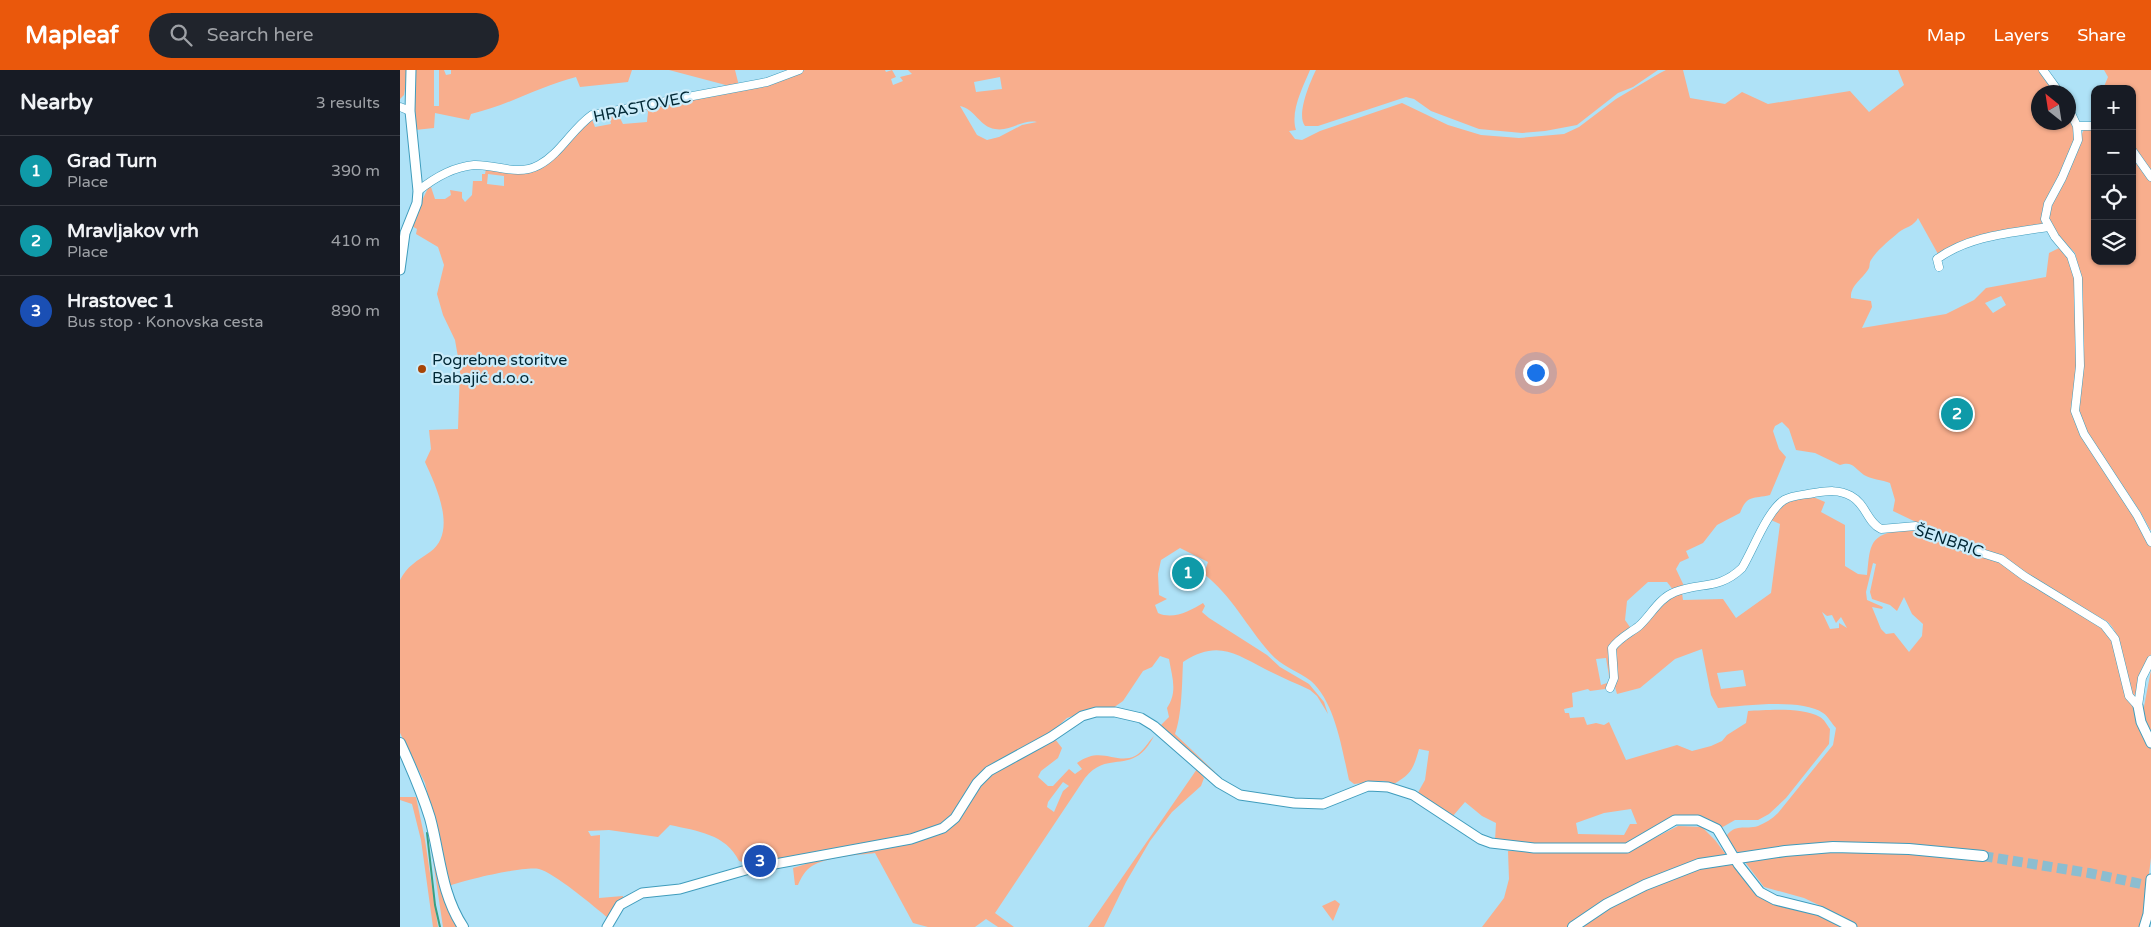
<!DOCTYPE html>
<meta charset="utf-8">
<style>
body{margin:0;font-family:"Varela Round",sans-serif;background:#20242c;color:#f1f3f6}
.controls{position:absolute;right:15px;top:15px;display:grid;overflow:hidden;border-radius:10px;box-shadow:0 1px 4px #0004}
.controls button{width:45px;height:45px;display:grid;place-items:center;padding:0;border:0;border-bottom:1px solid #363941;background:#171b24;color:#f1f3f6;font:25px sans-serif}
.compass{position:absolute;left:1631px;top:15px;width:45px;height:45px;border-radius:50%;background:#171b24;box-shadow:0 1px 4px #0004;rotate:330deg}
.you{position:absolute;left:1135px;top:302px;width:18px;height:18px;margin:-12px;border:4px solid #fff;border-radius:50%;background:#1a73e8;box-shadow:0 0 0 8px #1a73e833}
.badge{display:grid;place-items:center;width:32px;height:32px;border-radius:50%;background:#ea580c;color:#fff;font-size:16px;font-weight:700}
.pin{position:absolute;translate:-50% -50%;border:2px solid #fff;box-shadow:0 1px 5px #0006}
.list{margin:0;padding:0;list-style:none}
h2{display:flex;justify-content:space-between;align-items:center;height:65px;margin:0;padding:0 20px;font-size:21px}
h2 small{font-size:16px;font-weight:400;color:#9ea1a6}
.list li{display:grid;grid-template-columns:32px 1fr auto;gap:15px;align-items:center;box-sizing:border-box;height:70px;padding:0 20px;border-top:1px solid #363941}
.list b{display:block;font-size:19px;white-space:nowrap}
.list p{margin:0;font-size:16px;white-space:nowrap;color:#9ea1a6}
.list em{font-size:16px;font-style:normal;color:#9ea1a6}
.icon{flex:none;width:28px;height:28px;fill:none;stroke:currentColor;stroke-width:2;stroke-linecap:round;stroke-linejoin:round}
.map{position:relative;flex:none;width:1751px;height:857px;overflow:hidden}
header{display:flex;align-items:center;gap:30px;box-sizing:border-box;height:70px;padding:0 25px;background:#ea580c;color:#fff}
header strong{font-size:24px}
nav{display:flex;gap:28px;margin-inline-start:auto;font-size:18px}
.search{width:350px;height:45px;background:#20242c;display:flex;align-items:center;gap:12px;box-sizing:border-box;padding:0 18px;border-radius:28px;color:#9ea1a6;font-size:19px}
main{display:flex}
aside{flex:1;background:#171b24}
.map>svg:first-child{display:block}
.green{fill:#f8ae8d;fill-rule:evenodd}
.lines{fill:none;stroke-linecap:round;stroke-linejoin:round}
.stream{stroke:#399f81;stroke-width:2}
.secondary-tunnel{stroke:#8cbdd0;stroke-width:10;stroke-dasharray:10 5;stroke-linecap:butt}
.minor-casing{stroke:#3f9cbc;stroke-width:9}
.tertiary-casing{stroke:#3f9cbc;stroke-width:11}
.secondary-casing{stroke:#3f9cbc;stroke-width:12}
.minor{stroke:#fff;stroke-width:8}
.tertiary{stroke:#fff;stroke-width:9}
.secondary{stroke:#fff;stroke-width:10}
.poi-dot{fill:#a74406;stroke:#cbecfa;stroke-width:2}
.labels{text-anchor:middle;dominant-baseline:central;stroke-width:4.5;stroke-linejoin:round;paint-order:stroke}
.street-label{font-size:16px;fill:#002734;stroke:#cbecfa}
.poi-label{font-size:16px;fill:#002734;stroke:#cbecfa;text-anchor:start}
</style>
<header>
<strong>Mapleaf</strong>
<div class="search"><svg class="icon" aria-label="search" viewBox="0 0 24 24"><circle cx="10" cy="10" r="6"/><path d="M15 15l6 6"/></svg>Search here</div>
<nav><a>Map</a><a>Layers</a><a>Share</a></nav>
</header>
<main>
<aside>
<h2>Nearby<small>3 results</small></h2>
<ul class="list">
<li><span class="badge" style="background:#0f9aa8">1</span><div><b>Grad Turn</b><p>Place</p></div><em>390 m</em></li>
<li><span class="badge" style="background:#0f9aa8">2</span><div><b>Mravljakov vrh</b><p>Place</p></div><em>410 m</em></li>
<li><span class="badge" style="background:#1a4fb4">3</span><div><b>Hrastovec 1</b><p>Bus stop · Konovska cesta</p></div><em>890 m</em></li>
</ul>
</aside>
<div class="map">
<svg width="1751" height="857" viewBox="0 0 1751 857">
<rect width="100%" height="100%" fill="#afe2f7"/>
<!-- green -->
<path class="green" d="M 0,0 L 8,0 L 4,25 L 0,29 Z
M 15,0 L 34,0 L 34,36 L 39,36 L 39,0 L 44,0 L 46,5 L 51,4 L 51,0 L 232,0 L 228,12 L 180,17 L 176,7 C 140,16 107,36 71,44 L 69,50 L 35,43 L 34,58 L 15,60 Z
M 269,0 L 335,0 L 339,16 L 337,18 Z
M 405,0 L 485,0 L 486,2 L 492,0 L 496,7 L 491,9 L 493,15 L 503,11 L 500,7 L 512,4 L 508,0 L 910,0 C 903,17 890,41 896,60 L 889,61 L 895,69 L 902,70 L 920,61 L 1002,33 L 1048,55 L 1081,65 L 1119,68 L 1164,64 L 1179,57 L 1216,29 L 1260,3 L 1266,0 L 1283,0 L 1290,28 L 1325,34 L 1342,22 L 1368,34 L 1450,21 L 1469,42 L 1504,15 L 1498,0 L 1641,0 L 1656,22 L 1638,22 L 1638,52 L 1668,52 L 1669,42 C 1670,48 1674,54 1674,60 C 1679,95 1640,120 1642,154 L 1556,174 L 1538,184 L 1518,148 C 1514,156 1506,157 1499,162 C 1490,170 1477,180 1471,190 C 1469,193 1470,196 1469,198 C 1463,209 1450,215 1451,228 L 1471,231 L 1472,237 L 1462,258 L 1546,244 L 1574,230 L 1586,218 L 1646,207 L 1649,183 L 1661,177 L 1675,193 L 1678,289 L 1671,338 L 1674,349 L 1751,470 L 1751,584 L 1734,627 C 1718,605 1728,572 1708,552 L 1620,502 L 1493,441 L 1495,430 L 1490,413 C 1483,410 1470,409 1464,405 C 1454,398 1453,391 1440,395 L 1415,383 L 1396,380 L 1389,359 L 1382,352 L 1375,356 L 1373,361 L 1379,379 L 1386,387 L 1370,425 C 1352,429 1347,425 1340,443 L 1317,455 L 1303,473 L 1286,481 L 1289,488 L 1280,492 L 1276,499 L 1285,518 L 1274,521 L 1267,512 L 1248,512 L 1227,531 L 1225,550 L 1232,560 L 1214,571 L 1210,615 L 1205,619 L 1190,621 L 1188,619 L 1172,623 L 1173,637 L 1164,639 L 1165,643 L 1169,643 L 1170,648 L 1184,647 L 1187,655 L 1196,653 L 1204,655 L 1209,652 L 1226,690 L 1277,675 L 1292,681 L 1311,676 L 1322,671 L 1327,665 L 1346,653 L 1348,641 C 1367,640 1403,637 1420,647 C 1424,649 1427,655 1430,659 L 1429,674 L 1386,728 L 1369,744 L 1358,750 L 1335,750 L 1321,758 L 1317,754 L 1296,747 L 1276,746 L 1226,782 L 1095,771 L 1096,753 L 1082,746 L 1065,732 L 1052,747 L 1016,726 L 1025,710 L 1029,681 L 1019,679 C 1013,700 1011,704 994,714 L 983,711 L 954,714 L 949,710 C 942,679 935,632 911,611 C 898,601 881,596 870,583 C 847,557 832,526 804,504 L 808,492 L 780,478 L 761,490 L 758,504 L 759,525 L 767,529 L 755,535 L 758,543 C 773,550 790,541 803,533 L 805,536 L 802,542 L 809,548 L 867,585 L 880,597 L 909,614 L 924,632 L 928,644 L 917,626 L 910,620 C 895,613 880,607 865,599 C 834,583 817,570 783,592 C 782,613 782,645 775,664 L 815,702 L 813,705 L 764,660 L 761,655 L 769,647 L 767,638 C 778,622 772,607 769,589 L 760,586 L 752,597 L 743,601 L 723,631 L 713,638 L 682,643 L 667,648 L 644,669 L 603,688 L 588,699 L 561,737 L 543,754 L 519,764 L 354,795 L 339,791 C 326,764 297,761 270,755 L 258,767 L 209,760 L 188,761 L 191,766 L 200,765 L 199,828 L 223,826 L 223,829 L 208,848 C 195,837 153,802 139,799 C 123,796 65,810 49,816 L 25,713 L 0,663 L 0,510 C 7,496 17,491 30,482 C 58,462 36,416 25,392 L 31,379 L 29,360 L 58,359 L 60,299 L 55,270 L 43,245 L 37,224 L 44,195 L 38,177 L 16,164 L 17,159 L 10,155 L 30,114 L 35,129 L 45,129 L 51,125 L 50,120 L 62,122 L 62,128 L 65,132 L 72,125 L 73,111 L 82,111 L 82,104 L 85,104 L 86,99 L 99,102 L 129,102 L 191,47 L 195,57 L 211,54 L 209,43 L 217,42 L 223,54 L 247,52 L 248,42 L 245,37 L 377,11 ZM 600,7 L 602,19 L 576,22 L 574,12 ZM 560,36 C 575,39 580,57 595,59 C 609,62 622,49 637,52 L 622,55 L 599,67 L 587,70 L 577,65 ZM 88,104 L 104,106 L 104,116 L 87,114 ZM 1601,226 L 1606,235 L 1593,243 L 1585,233 ZM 1206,588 L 1210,612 L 1201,615 L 1196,589 ZM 1231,739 L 1237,754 L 1230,754 L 1224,765 L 1178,764 L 1176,753 L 1204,743 Z
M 916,0 L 1258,0 L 1233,17 L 1218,23 L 1177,55 L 1145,61 L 1122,63 L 1079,59 L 1031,41 L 1014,29 L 1006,27 L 918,56 L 905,56 C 896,45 910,12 916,0 Z
M 1704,0 L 1751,0 L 1751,103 L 1732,76 L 1732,19 L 1703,19 L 1708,7 Z
M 1685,57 L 1695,58 L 1695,191 L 1732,191 L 1732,82 L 1751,110 L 1751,461 L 1741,443 L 1681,353 L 1678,344 L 1681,207 L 1675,183 L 1655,162 L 1648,147 L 1649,139 Z
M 1411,426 L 1425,432 L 1421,442 L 1445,455 L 1445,496 L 1458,504 L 1467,505 C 1470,479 1468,466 1496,461 C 1504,460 1511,458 1520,460 L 1594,488 L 1688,546 L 1712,566 L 1723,616 L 1751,677 L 1751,788 L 1743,851 L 1741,857 L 1458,857 L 1444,847 L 1404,828 L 1364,817 L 1326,767 C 1334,753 1345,760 1358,756 C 1365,753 1372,749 1378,743 L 1433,675 L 1436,658 C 1432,654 1428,646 1423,643 C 1401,628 1344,636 1318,638 L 1311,625 L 1302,579 L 1275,589 L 1240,618 L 1217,624 L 1215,617 L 1215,577 L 1267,529 L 1282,523 L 1283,530 L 1323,529 L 1336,548 L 1371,523 L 1380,454 L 1371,450 L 1385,432 ZM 1473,493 L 1476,494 L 1470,522 L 1472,529 L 1490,535 L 1497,541 L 1504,527 L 1512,544 L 1523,554 L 1522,566 L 1509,582 L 1494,563 L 1486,564 L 1481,559 L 1472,537 L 1482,539 L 1483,537 L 1467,530 L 1466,522 ZM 1422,542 L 1427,546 L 1432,545 L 1436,553 L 1441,547 L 1447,558 L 1439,553 L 1439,558 L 1430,559 ZM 1343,600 L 1346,616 L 1321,619 L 1317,603 Z
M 1751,600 L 1751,668 L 1743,642 Z
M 754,666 C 732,708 709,678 685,708 L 595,843 L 614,857 L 598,857 L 586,849 L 575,857 L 528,857 L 513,853 L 475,783 C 458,785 426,787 412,796 C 405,800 401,808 398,815 L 395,815 L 393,798 L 406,794 L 408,792 L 513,772 L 544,762 L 561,747 L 586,707 L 655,669 L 662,678 L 658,688 L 641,701 L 638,707 L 648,716 L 653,716 L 669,699 L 675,704 L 682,699 L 677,693 C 701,675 716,695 735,686 C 743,682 748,672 754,666 ZM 663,712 L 669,716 L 663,721 L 654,742 L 647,737 L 648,732 Z
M 797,699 L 804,708 L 801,716 L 772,742 L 750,771 L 726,812 L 704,857 L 688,857 Z
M 0,727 L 16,727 L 25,770 L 38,857 L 33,857 L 21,770 L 12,734 L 0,730 Z
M 1278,756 L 1302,757 L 1315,770 L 1358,827 L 1385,829 L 1448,857 L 1082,857 L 1104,828 L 1109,809 L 1108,781 L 1225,783 Z
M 31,777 L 44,830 L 57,857 L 43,857 Z
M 935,830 L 940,834 L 933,851 L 922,836 Z"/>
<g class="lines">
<!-- stream -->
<path class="stream" d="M 27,763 L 35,835 L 40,857"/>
<!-- secondary-tunnel -->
<path class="secondary-tunnel" d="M 1583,786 L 1689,803 L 1751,816"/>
<!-- minor casing -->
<g class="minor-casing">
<path id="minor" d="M 1643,0 L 1659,22
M 0,37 L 10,41
M 1668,37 L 1677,56 L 1678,70 L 1662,108 L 1648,134 L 1645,149 L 1655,167 L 1671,186 L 1678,208 L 1680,296 L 1675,341 L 1684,364 L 1737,445 L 1751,472
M 1677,56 L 1695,56
M 1732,80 L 1751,107
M 18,121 C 34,108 52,97 74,95 C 96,94 117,107 139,95 C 160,84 172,59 192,45 L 367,12 L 399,0
M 1539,197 L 1537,189 C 1569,166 1609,163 1648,157
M 1210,618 L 1214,608 L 1212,578 C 1219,568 1230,563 1239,556 C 1251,545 1259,528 1275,522 C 1301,512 1319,520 1342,498 C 1353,480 1367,441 1384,430 C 1393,425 1404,425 1414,423 C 1427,421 1439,419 1451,426 C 1466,434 1467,452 1481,459 L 1516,456 L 1553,474 L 1601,489 L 1624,506 L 1704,555 L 1715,569 L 1729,626 L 1738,636
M 1738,636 L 1742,608 L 1751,590"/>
</g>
<!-- tertiary casing -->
<g class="tertiary-casing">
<path id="tertiary" d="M 0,200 L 5,163 L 17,133 L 18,121 L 10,41 L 11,0
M 1738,636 L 1741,652 L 1751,673
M 207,857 L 220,835 L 242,823 L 280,819 L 353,798 L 511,769 L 543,758 L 555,748 L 577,713 L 589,701 L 651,667 L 682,646 L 696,642 L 715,642 L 741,648 L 754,656 L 819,713 L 840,725 L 894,733 L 923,734 L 968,716 L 988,717 L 1013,725 L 1080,769 L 1091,773 L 1134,778 L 1227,778 L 1275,750 L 1298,750 L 1317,759 L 1338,794 L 1360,822 L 1375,830 L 1420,841 L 1452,857
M 1744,857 L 1748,844 L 1751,809"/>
</g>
<!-- secondary casing -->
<g class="secondary-casing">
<path id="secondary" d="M 0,673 C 11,697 22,722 30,748 C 40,785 41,824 63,857
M 1173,857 L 1207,834 L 1245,815 L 1299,794 L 1385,781 L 1433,777 L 1509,779 L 1583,786"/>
</g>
<!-- minor -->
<use href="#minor" class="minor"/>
<!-- tertiary -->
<use href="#tertiary" class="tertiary"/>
<!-- secondary -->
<use href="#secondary" class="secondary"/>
</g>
<!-- markers -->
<circle class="poi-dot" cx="22" cy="299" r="5"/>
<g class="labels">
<!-- street labels -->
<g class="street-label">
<text transform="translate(242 37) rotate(-12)">HRASTOVEC</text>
<text transform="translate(1549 471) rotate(19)">ŠENBRIC</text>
</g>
<!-- poi labels -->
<g class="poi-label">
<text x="32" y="290">Pogrebne storitve<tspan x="32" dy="18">Babajić d.o.o.</tspan></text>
</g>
</g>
</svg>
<div class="controls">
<button>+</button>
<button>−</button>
<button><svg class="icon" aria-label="locate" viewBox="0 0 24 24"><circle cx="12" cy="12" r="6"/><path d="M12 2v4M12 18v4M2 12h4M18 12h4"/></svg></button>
<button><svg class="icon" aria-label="layers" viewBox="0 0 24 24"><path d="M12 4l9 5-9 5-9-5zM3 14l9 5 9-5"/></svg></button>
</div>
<svg class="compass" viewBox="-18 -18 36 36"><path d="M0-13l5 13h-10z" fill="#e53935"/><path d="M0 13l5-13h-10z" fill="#9ea1a6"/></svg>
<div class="you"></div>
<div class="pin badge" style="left:788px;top:503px;background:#0f9aa8">1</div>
<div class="pin badge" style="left:1557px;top:344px;background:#0f9aa8">2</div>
<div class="pin badge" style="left:360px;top:791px;background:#1a4fb4">3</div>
</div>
</main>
